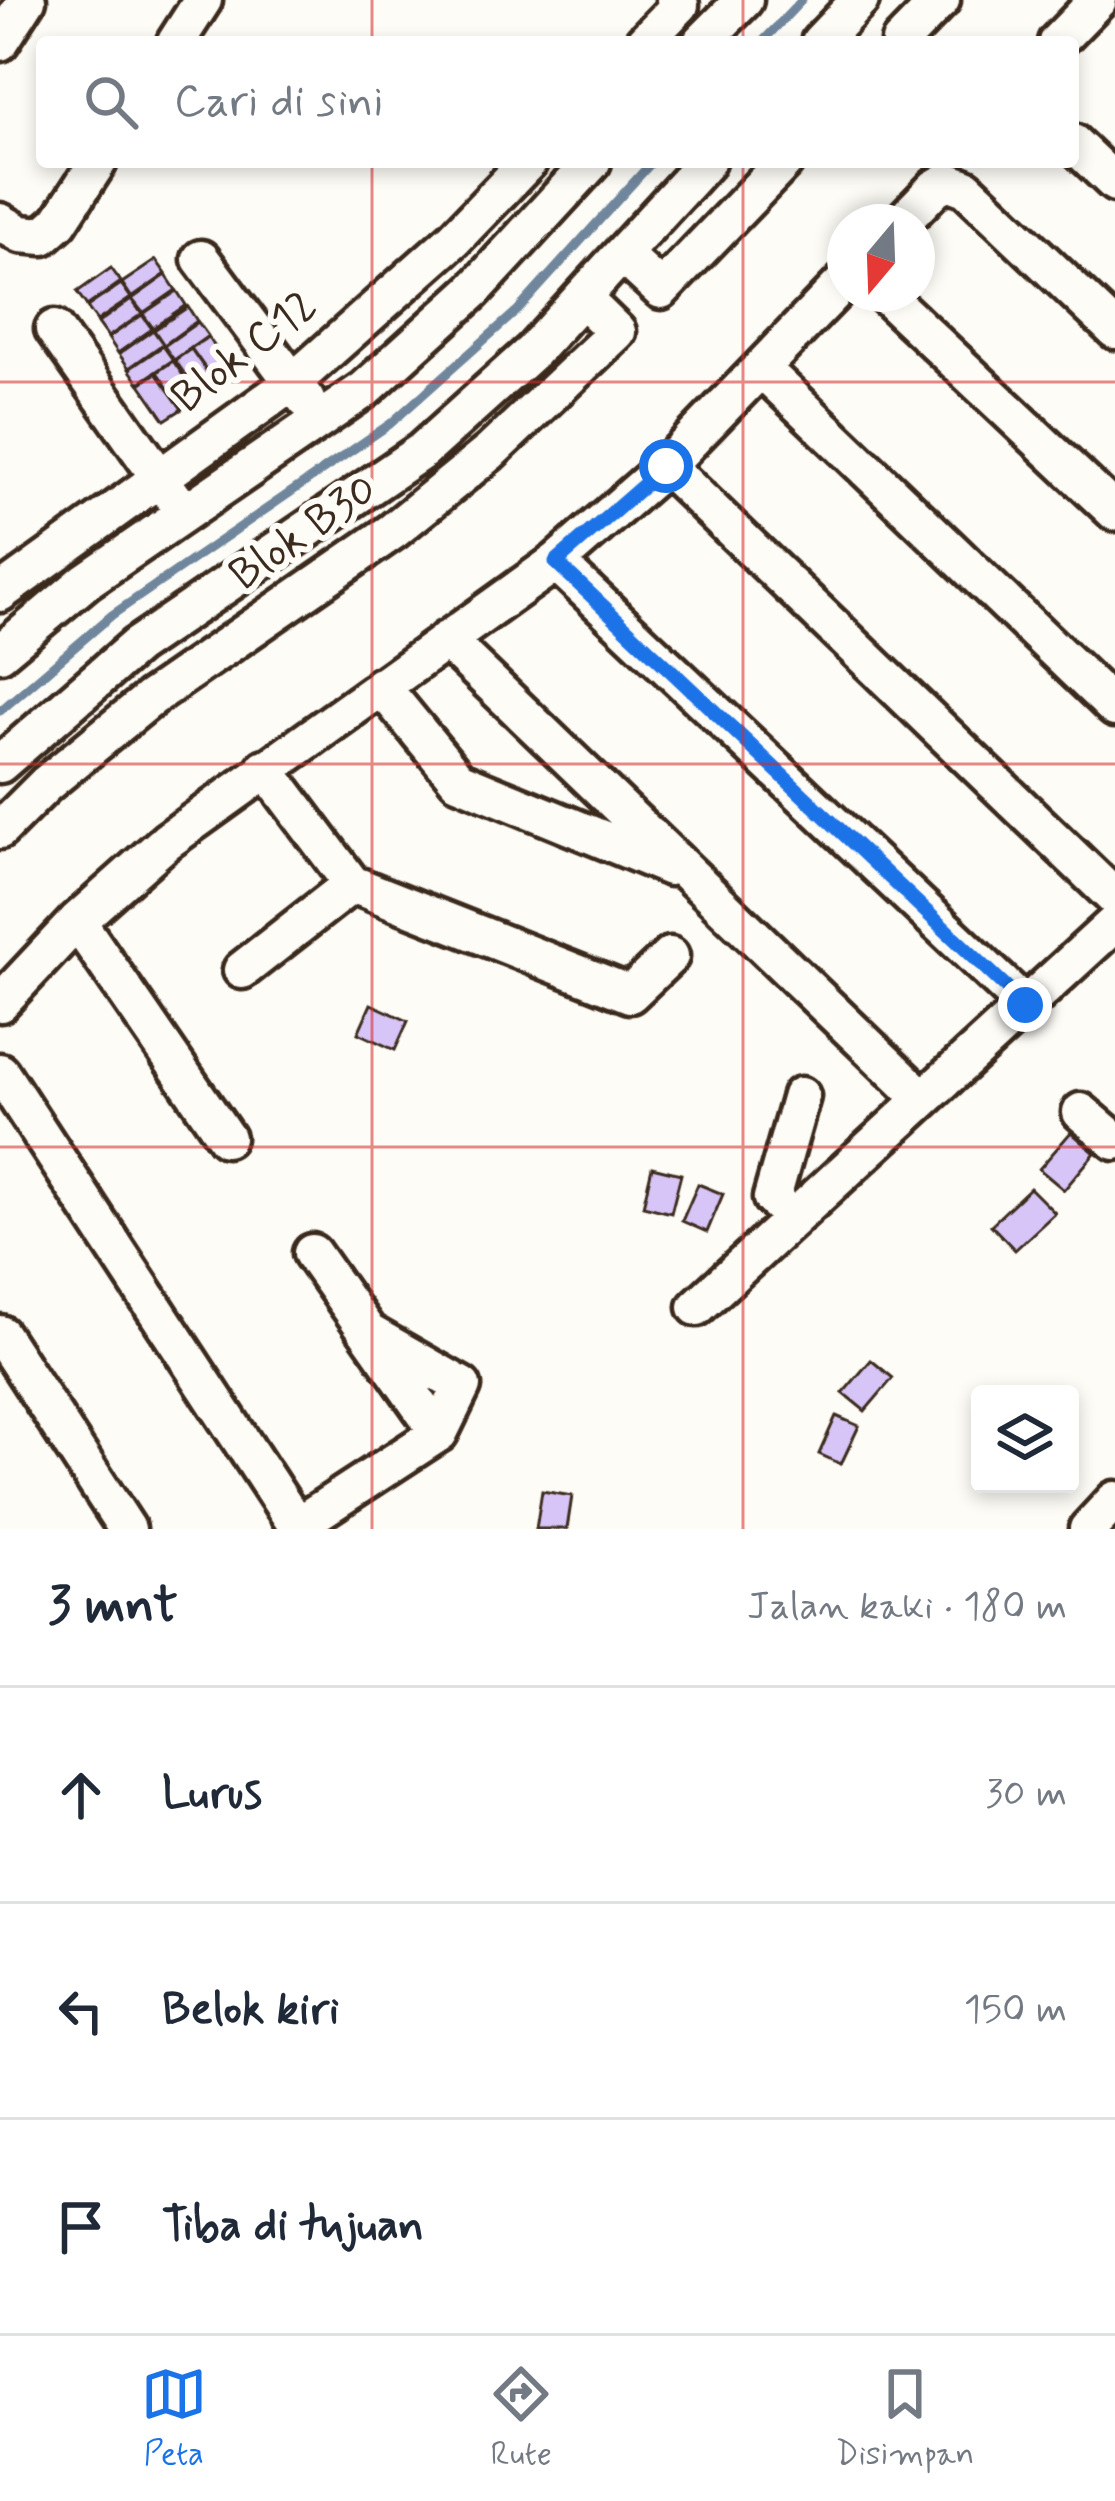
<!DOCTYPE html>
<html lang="id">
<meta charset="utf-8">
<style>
body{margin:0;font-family:Mynerve,sans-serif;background:#f6f6f7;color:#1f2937}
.controls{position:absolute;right:36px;bottom:36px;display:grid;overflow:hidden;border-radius:12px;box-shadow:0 6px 18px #0003}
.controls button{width:108px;height:108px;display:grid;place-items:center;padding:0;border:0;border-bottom:3px solid #e0e1e3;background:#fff;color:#1f2937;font:60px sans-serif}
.compass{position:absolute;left:827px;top:204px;width:108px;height:108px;border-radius:50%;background:#fff;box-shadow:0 6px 18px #0003;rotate:199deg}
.stop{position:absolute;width:36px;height:36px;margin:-27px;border:9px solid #1a73e8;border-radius:50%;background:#fff}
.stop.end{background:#1a73e8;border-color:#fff;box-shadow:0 3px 12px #0008}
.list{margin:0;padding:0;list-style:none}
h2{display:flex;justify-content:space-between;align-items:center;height:156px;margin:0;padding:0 48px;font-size:51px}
h2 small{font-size:39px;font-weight:400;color:#747a83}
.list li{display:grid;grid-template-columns:78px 1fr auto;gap:36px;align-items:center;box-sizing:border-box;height:216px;padding:0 48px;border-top:3px solid #e0e1e3}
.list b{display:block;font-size:45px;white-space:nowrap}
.list em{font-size:39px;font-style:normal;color:#747a83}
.icon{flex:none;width:66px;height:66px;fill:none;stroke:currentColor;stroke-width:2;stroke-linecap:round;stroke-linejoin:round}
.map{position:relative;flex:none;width:1115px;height:1529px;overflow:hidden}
.search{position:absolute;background:#fff;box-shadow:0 6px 18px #0003;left:36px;right:36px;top:36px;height:132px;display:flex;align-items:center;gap:30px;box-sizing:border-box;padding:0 42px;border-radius:12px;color:#747a83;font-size:45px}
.sheet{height:804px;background:#fff}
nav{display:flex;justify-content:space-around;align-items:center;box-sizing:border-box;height:168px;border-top:3px solid #e0e1e3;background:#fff;font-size:33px;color:#747a83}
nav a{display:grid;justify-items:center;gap:6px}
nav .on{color:#1a73e8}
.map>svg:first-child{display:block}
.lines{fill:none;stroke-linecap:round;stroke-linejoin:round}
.stream{stroke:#70869c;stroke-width:9}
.building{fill:#d7c5f7;stroke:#3b2a1e;stroke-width:3}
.minor-casing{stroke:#3b2a1e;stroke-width:45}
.minor{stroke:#fdfcf7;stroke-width:36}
.route{stroke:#1a73e8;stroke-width:15}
.grid{fill:none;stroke:#d62828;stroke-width:3;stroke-opacity:0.55}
.labels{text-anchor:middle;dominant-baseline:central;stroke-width:12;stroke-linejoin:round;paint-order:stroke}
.street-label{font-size:45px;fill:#3b2a1e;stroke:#fdfcf7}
</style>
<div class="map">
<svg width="1115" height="1529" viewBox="0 0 1115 1529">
<rect width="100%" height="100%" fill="#fdfcf7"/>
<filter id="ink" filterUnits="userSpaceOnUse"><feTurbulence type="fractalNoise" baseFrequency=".00833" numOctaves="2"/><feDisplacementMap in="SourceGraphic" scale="24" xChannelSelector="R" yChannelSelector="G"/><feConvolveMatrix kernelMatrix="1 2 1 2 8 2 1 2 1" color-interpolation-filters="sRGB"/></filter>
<g filter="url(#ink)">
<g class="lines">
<!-- stream -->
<path class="stream" d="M 762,42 L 802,0
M 0,711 L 112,615 L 390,424 L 518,310 L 652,162"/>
</g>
<!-- building -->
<path class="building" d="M 156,260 L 166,274 L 132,298 L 122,283 Z
M 111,268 L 121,282 L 87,306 L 77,292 Z
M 166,275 L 176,290 L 143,313 L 132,299 Z
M 121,284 L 131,298 L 97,321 L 87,307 Z
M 177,291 L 186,305 L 153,328 L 143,314 Z
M 131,299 L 142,314 L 108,337 L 98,323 Z
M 188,307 L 197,321 L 164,345 L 154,330 Z
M 142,315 L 152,329 L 118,353 L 108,338 Z
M 198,322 L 208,336 L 174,360 L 164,346 Z
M 153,330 L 163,344 L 129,368 L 119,354 Z
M 208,337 L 233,373 L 217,385 L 191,348 Z
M 163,346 L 173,360 L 139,383 L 129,369 Z
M 191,349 L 216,385 L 200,396 L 175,360 Z
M 173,361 L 198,397 L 182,409 L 157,372 Z
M 156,373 L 182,409 L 165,420 L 140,384 Z
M 371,1004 L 408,1021 L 395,1050 L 358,1033 Z
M 1071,1132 L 1095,1153 L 1064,1190 L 1039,1169 Z
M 652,1167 L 681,1174 L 671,1213 L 643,1206 Z
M 698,1184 L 723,1194 L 707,1232 L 682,1221 Z
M 1030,1188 L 1055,1213 L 1015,1250 L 991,1225 Z
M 871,1360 L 893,1378 L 865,1411 L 843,1393 Z
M 836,1416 L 859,1426 L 841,1464 L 819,1454 Z
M 542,1491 L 572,1496 L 567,1529 L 536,1529 Z"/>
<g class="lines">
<!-- minor casing -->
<g class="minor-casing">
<path id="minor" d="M 0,42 L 27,0
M 176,42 L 203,0
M 644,42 L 680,5 L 675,0
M 702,42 L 744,0
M 820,42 L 860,0
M 900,42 L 941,0
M 1057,42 L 1098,0
M 1073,143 L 1115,183
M 0,222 L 21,234 L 43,236 L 59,222 L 98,162
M 902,222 L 935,188 L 947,181 L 966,188 L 1115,330
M 622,254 L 661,290 L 784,162
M 201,259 L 306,400
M 884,294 L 1115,512
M 54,329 L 174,498
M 761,368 L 1115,708
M 666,466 L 1115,898
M 556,562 L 1025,1005
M 0,593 L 293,382 L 454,239 L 528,162
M 446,640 L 923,1099
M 0,653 L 86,581 L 365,389 L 473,291 L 592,162
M 381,686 L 458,780 L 670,867
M 0,764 L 136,646 L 422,451 L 533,351 L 706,162
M 265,768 L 352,884 L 630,994 L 670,956
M 0,830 L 46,784 L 151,698 L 393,531 L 490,452 L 617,332 L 582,298
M 77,921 L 226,1138
M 242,970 L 352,884
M 0,1003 L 77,921 L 167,841 L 556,562 L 666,466 L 845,281
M 0,1072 L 299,1529
M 1081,1112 L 1115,1141
M 793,1218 L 772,1198 L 801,1096
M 312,1253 L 439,1433
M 697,1307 L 1115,923
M 0,1334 L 127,1529
M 296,1526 L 439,1433 L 462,1386 L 369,1333
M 1088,1529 L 1115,1500"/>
</g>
<!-- minor -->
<use href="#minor" class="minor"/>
</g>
</g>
<g class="lines" filter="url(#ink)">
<!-- route -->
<path class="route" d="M 666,466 L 556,562 L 1025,1005"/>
</g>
<!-- grid -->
<path class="grid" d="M 372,0 L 372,42M 743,0 L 743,42M 372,162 L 372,1529M 743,162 L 743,1529M 0,382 L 1115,382M 0,764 L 1115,764M 0,1147 L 1115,1147"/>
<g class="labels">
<!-- street labels -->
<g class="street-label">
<text transform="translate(245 352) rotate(-38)">Blok C12</text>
<text transform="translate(304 533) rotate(-35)">Blok B30</text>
</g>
</g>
</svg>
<div class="controls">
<button><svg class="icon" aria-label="layers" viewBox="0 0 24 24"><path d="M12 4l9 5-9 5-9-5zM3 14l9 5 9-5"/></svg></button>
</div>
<svg class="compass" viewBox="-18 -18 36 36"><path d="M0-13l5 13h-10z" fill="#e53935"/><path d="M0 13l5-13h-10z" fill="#747a83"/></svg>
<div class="stop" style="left:666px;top:466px"></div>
<div class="stop end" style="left:1025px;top:1005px"></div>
<div class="search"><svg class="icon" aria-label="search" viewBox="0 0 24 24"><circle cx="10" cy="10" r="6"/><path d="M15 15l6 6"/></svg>Cari di sini</div>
</div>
<section class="sheet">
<h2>3 mnt<small>Jalan kaki · 180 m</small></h2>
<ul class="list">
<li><svg class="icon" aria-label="ahead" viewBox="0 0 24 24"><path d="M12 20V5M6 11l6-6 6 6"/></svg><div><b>Lurus</b></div><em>30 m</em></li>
<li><svg class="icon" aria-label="left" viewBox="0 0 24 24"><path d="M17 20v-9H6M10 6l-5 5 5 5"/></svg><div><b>Belok kiri</b></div><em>150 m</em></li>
<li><svg class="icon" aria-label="arrive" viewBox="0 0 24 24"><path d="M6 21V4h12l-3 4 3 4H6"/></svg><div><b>Tiba di tujuan</b></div></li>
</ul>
</section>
<nav>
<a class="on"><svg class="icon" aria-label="map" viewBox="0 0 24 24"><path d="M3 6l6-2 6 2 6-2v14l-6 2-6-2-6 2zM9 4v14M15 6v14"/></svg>Peta</a>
<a><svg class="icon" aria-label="directions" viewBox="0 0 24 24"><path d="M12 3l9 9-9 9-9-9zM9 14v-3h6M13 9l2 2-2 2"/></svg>Rute</a>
<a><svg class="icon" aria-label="saved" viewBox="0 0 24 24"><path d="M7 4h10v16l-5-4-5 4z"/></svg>Disimpan</a>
</nav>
